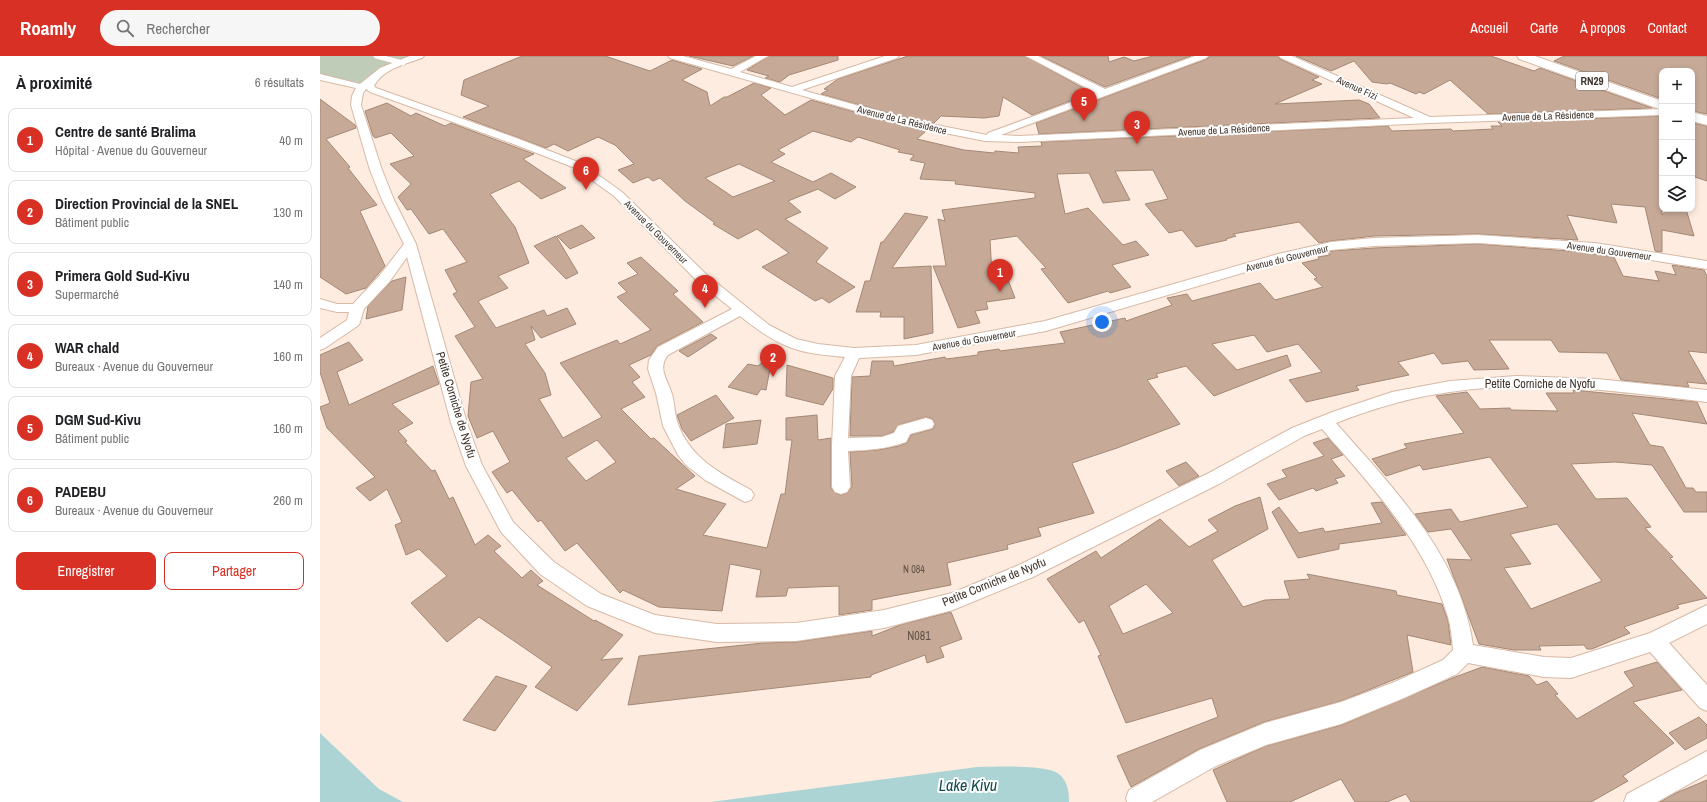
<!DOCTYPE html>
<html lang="fr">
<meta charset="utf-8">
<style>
body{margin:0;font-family:"Archivo Narrow",sans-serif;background:#f6f6f6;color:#202124}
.controls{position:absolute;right:12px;top:12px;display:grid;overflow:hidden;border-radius:8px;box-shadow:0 2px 6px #0003}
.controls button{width:36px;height:36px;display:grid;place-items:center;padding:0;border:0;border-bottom:1px solid #e0e0e0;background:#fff;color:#202124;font:20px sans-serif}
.you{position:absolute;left:782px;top:266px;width:14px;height:14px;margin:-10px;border:3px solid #fff;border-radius:50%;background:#1a73e8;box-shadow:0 0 0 6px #1a73e833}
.badge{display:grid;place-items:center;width:26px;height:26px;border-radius:50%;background:#d93025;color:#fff;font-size:13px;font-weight:700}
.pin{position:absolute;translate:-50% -33px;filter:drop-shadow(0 1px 2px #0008)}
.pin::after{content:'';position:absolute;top:21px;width:14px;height:12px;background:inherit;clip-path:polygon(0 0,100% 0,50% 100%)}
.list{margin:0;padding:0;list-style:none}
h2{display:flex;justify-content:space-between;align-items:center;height:52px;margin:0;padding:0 16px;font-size:17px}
h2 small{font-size:13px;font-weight:400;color:#757577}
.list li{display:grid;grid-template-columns:26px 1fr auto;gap:12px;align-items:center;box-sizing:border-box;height:64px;margin:0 8px 8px;padding:0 8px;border:1px solid #e0e0e0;border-radius:8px}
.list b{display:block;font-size:15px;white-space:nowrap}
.list p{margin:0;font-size:13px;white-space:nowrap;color:#757577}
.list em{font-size:13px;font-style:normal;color:#757577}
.actions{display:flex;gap:8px;padding:12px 16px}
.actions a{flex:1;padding:9px 0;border:1px solid #d93025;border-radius:8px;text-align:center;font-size:14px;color:#d93025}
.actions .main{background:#d93025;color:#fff}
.icon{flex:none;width:22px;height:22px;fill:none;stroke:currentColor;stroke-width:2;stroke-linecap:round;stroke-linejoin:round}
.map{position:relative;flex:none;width:1387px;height:746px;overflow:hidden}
header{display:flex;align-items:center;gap:24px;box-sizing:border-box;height:56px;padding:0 20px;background:#d93025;color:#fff}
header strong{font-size:19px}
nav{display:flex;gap:22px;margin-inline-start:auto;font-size:14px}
.search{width:280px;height:36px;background:#f6f6f6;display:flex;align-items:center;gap:10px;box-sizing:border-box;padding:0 14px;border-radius:22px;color:#757577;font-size:15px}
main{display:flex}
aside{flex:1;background:#fff}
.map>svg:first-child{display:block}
.green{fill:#bfccb8}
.water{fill:#add4d5}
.building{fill:#c6aa97;stroke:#a48876;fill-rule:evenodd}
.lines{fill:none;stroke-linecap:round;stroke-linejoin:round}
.lane-casing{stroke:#d6b9a6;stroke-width:6}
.street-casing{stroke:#d6b9a6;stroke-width:2}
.primary-casing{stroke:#d6b9a6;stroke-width:2}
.lane{stroke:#fff;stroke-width:5}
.street{fill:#fff;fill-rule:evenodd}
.primary{fill:#fff;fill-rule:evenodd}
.labels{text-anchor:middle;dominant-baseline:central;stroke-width:4;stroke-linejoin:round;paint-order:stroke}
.far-street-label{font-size:10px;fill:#3f342c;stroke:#fdfdfd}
.number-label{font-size:10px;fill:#615247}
.shield{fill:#fdfdfd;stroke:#78706b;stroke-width:1}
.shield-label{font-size:11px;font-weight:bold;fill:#3f342c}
.street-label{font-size:12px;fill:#3f342c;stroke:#fdfdfd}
.near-number-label{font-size:12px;fill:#615247}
.near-water-label{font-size:16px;font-style:italic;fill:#124b4e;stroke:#fdfdfd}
</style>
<header>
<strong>Roamly</strong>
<div class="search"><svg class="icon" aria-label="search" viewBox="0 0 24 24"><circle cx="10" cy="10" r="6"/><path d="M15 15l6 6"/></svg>Rechercher</div>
<nav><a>Accueil</a><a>Carte</a><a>À propos</a><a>Contact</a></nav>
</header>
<main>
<aside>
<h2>À proximité<small>6 résultats</small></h2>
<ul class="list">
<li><span class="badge">1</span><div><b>Centre de santé Bralima</b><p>Hôpital · Avenue du Gouverneur</p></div><em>40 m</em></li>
<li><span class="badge">2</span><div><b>Direction Provincial de la SNEL</b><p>Bâtiment public</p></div><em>130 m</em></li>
<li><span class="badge">3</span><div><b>Primera Gold Sud-Kivu</b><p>Supermarché</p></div><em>140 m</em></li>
<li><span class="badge">4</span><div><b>WAR chald</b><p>Bureaux · Avenue du Gouverneur</p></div><em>160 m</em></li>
<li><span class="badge">5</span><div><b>DGM Sud-Kivu</b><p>Bâtiment public</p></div><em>160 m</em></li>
<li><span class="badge">6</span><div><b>PADEBU</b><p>Bureaux · Avenue du Gouverneur</p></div><em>260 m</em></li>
</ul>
<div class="actions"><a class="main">Enregistrer</a><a>Partager</a></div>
</aside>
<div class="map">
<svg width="1387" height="746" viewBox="0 0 1387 746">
<rect width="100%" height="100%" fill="#feece0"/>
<!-- green -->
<path class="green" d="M 0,0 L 99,0 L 83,7 L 42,31 L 0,21 Z"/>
<!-- water -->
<path class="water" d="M 0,677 L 59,733 L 83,746 L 0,746 Z
M 657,711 C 674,711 728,708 739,718 C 748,726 749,735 749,746 L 391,746 Z"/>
<!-- building -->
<path class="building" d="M 202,0 L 285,0 L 330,15 L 352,4 L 382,13 L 362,24 L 387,36 L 390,50 L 404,41 L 407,41 L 434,27 L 451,32 L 441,39 L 465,59 L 491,44 L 585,70 L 606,75 L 597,83 L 644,94 L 674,97 L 675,95 L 699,97 L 698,91 L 722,90 L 721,86 L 1068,70 L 1072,75 L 1131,73 L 1133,75 L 1173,73 L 1171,70 L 1182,70 L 1178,66 L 1342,60 L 1342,159 L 1347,153 L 1366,153 L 1374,180 L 1342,174 L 1342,196 L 1335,195 L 1325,151 L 1291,148 L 1297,167 L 1247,159 L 1258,184 L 1158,178 L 1054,180 L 1011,185 L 999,187 L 979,166 L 913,178 L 916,180 L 906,183 L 907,184 L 876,191 L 862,174 L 849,177 L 825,148 L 848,143 L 833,114 L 795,115 L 810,144 L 783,147 L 769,117 L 737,118 L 745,158 L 768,152 L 803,189 L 816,185 L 829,199 L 792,209 L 811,231 L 790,237 L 788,235 L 748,247 L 721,213 L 726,212 L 697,180 L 670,184 L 672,218 L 685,216 L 695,242 L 666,246 L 668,253 L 655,255 L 660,267 L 638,272 L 613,210 L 626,210 L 618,163 L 625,165 L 622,154 L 715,142 L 715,137 L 635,128 L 636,125 L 600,123 L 605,107 L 590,104 L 594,99 L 578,96 L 580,94 L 538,81 L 531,86 L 493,75 L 458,94 L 465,98 L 451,106 L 493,126 L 511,117 L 536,131 L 515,143 L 498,133 L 468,145 L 481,156 L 465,163 L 508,192 L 496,206 L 535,231 L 509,247 L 502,242 L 495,245 L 442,211 L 469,197 L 437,173 L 418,183 L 393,168 L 395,167 L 365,145 L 340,122 L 333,125 L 328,121 L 313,127 L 298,114 L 314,108 L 295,89 L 278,81 L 248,95 L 234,88 L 226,92 L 143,61 L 169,50 L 141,39 L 144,24 ZM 419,108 L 455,125 L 413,141 L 385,122 Z
M 369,0 L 433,0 L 413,10 Z
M 449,0 L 518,0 L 518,4 L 469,19 L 460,26 L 445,22 L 449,20 L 427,14 Z
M 588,0 L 705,0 L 772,37 L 712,59 L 683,41 L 679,60 L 664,62 L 621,60 L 614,67 L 586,62 L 501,38 L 508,34 L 504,33 L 518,23 Z
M 721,0 L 788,0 L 789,6 L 804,1 L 814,5 L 833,0 L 871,0 L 785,31 Z
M 890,0 L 958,0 L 960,3 L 999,21 L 992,24 L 1002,28 L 955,48 L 1039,44 L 1049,48 L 1060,62 L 719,78 L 716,67 L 887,3 Z
M 976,0 L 1171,0 L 1214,15 L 1220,12 L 1332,52 L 1168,58 L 1130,24 L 1104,38 L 1099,36 L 1096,38 L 1070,27 L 1067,28 L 1052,26 L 1034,5 L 1011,15 Z
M 1244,0 L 1387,0 L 1387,58 L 1372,55 L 1372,15 L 1342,15 L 1342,43 L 1234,5 Z
M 0,43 L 35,69 L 36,72 L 6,83 L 30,111 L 28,112 L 57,149 L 40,155 L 65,210 L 46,232 L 26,238 L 0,221 Z
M 67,47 L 91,60 L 96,57 L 125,70 L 131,67 L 214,98 L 203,103 L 246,132 L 221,143 L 199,125 L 170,138 L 195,171 L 209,207 L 178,220 L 188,232 L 158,245 L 176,272 L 224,254 L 227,260 L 247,252 L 256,268 L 221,282 L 211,270 L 215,284 L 205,288 L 225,317 L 231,339 L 219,343 L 243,382 L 282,361 L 240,307 L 297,284 L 300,288 L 331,274 L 297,241 L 307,236 L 298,227 L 318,218 L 307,207 L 321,201 L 358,235 L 353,238 L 383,266 L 337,290 L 331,299 L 309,309 L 320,321 L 312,326 L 325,341 L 301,353 L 331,383 L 334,382 L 375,420 L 356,433 L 406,448 L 383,479 L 447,492 L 461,438 L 465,438 L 472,384 L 466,384 L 466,362 L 497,359 L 498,384 L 511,382 L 511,432 L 515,437 L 521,439 L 527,437 L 532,431 L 530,396 L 558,394 L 579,390 L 587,387 L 591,379 L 613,373 L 615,369 L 613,363 L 606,361 L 578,369 L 573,376 L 562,380 L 530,380 L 532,321 L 550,320 L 552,305 L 573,305 L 574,310 L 625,301 L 626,303 L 658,299 L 658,296 L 679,293 L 680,295 L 745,287 L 740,276 L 805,262 L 806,265 L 852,249 L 847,242 L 867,238 L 872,245 L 940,227 L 955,244 L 1003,231 L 994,223 L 997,222 L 982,207 L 999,203 L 998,201 L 1010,199 L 1007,196 L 1011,195 L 1054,192 L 1158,188 L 1262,196 L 1294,201 L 1303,220 L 1339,225 L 1335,215 L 1356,219 L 1352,209 L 1384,214 L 1387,220 L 1387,297 L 1368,295 L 1387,328 L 1367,326 L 1369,331 L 1301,324 L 1287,297 L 1239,296 L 1231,284 L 1169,284 L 1189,313 L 1154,314 L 1148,305 L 1122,308 L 1114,297 L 1078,306 L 1089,319 L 1036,330 L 1039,334 L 986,346 L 969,324 L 1002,316 L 978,288 L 947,296 L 934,279 L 892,288 L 917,314 L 967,299 L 971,310 L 894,340 L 866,310 L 836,318 L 838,321 L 827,324 L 860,368 L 797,392 L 752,407 L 774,457 L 718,472 L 721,480 L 687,489 L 688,493 L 627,507 L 631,529 L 552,544 L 552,554 L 519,559 L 519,530 L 468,532 L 466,540 L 436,541 L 441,514 L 410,508 L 402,555 L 339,551 L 303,534 L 300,537 L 257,487 L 245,495 L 221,464 L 218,466 L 192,434 L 187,437 L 172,416 L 190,406 L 173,375 L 157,382 L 148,360 L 151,326 L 163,323 L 135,280 L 155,271 L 133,238 L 137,236 L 125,214 L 147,206 L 123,173 L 109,178 L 91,153 L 87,154 L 78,141 L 91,128 L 70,108 L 94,100 L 71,77 L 55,82 L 53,80 L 45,55 ZM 277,384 L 296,406 L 266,425 L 246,402 Z
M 1372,67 L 1387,70 L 1387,125 L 1372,120 Z
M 585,157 L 608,161 L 572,212 L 611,210 L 613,277 L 584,283 L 584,261 L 560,261 L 561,256 L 536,256 L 545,225 L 550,225 L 561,186 L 563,186 Z
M 262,169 L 275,182 L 250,193 L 237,180 Z
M 236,180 L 258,217 L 246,223 L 214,190 Z
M 86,221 L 82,254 L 46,263 L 48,250 L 72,225 Z
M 391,278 L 397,282 L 368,301 L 359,295 Z
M 29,286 L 43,304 L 17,316 L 29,349 L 113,310 L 119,328 L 72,348 L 93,367 L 78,375 L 87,385 L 85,386 L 112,415 L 115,414 L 129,443 L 133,441 L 155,489 L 168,479 L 181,490 L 174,495 L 202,522 L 211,514 L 223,525 L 217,529 L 274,565 L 275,564 L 303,579 L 281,604 L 303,602 L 257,655 L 215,631 L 232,611 L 159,561 L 127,586 L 91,547 L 127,520 L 99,493 L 86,499 L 75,469 L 82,466 L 67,433 L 50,445 L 36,432 L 55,421 L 7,372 L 0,351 L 10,347 L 0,316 L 0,299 Z
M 453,297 L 446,334 L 441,333 L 437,339 L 408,331 L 428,308 L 438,310 Z
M 467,309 L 513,322 L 513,333 L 503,349 L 466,340 Z
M 1253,334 L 1377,346 L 1387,368 L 1312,357 L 1330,389 L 1343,391 L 1366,432 L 1373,432 L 1376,436 L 1387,436 L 1387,456 L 1364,456 L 1332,409 L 1295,406 L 1251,408 L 1276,443 L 1307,442 L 1331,471 L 1325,472 L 1353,501 L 1350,502 L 1387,542 L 1357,549 L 1359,552 L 1304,571 L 1310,577 L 1272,593 L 1267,593 L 1264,589 L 1219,590 L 1221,594 L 1194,594 L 1159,588 L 1127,503 L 1152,504 L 1131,473 L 1108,476 L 1095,458 L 1131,453 L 1140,466 L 1208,451 L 1170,401 L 1103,414 L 1100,409 L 1066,420 L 1052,403 L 1087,392 L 1084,388 L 1144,377 L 1116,340 L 1147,336 L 1160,353 L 1190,352 L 1191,354 L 1238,355 L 1226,337 L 1254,337 ZM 1237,468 L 1282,525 L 1211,553 L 1184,512 L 1211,508 L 1190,478 Z
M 396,339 L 414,362 L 371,385 L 362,373 L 357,359 Z
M 441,364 L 437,388 L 403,392 L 406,368 Z
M 1008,382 L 1023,399 L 1011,403 L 1025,420 L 1015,423 L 1018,427 L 996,435 L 993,432 L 959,444 L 947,428 L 967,421 L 962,414 L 1004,400 L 993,387 Z
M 866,406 L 879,420 L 859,430 L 846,415 Z
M 940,441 L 948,473 L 892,504 L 923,551 L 945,544 L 970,543 L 964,525 L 990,523 L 987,518 L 1076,535 L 1077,539 L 1122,548 L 1128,565 L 1131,589 L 1087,579 L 1093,616 L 1021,645 L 944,666 L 879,693 L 811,731 L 797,700 L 898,661 L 892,642 L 806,667 L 778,600 L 781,599 L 764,564 L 759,567 L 727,523 L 776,495 L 781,502 L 840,463 L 869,491 L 898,475 L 888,464 L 915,450 ZM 826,528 L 853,557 L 803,578 L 789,550 Z
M 1062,446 L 1086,479 L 1019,488 L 1019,493 L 978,502 L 952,456 L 959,451 L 979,477 L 1003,472 L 1005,476 L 1062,467 L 1051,447 Z
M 631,556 L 642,583 L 620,591 L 624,601 L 607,607 L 605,599 L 551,619 L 551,621 L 308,649 L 319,600 L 443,587 L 476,586 L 552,575 L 552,580 L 583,568 Z
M 1337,606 L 1362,634 L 1313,646 L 1354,687 L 1303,720 L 1308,725 L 1271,746 L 1091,746 L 1086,738 L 1067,746 L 1035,746 L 1021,723 L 970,746 L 907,746 L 893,714 L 946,690 L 1022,669 L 1130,623 L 1162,611 L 1209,620 L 1217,629 L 1227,625 L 1238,638 L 1235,639 L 1257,663 L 1314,630 L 1304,616 Z
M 176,620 L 207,630 L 175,675 L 143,664 Z
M 1379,661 L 1387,669 L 1387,682 L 1365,694 L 1349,677 Z
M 1387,724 L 1387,746 L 1340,746 L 1356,737 Z"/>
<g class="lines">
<!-- lane casing -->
<g class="lane-casing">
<path id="lane" d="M 56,0 L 83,7"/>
</g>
<!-- street casing -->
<g class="street-casing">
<path id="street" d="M 90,0 L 104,0 L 102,2 C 85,8 63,13 54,30 L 56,32 L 199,83 L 263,108 L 302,136 L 387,219 L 449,269 L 476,283 L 498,288 L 534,292 L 596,289 L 725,265 L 958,198 L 1011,186 L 1054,182 L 1158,179 L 1275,187 L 1387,205 L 1387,213 L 1275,195 L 1158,187 L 1054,190 L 1011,194 L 966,204 L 726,275 L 596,299 L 539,302 L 531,320 L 528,382 L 562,381 L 574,377 L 578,370 L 606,362 L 612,364 L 614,368 L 612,372 L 590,378 L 586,386 C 566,393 549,394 528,395 L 530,431 L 527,436 L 521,438 L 515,436 L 512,431 L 512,389 L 515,320 L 525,301 C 506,299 485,298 467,290 C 450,283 435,272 420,260 L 348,299 C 338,311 346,322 351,335 C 355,346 354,357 358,368 C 370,402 401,418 431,434 L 434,439 L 431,444 L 425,446 L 385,424 L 366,409 L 358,399 L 343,370 L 336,337 L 328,313 L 329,304 L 338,291 L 412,253 L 377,225 L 294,140 L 255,112 L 191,87 L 50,36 L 46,33 L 43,37 L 41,49 L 62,114 L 74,144 L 96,188 L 147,367 L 162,409 L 193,466 L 234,506 L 281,538 L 335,559 L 397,568 L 476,567 L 564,554 L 632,537 L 699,509 L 887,418 L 972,372 L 1015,355 L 1072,336 L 1130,325 L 1196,320 L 1277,323 L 1387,334 L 1387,346 C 1302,336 1215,323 1130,336 C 1091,341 1052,353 1016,367 C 1073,432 1140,499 1153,589 L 1224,601 L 1251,602 L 1330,577 L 1387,549 L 1387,568 L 1349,587 L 1387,629 L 1387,655 L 1380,652 L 1330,596 L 1251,622 L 1224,621 L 1148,607 L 1137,618 L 1084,642 L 1021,668 L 946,689 L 896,710 L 832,746 L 807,746 L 806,742 L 809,734 L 880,694 L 945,667 L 1021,646 L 1072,627 L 1123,604 L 1133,594 C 1132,583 1131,571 1128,561 C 1106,487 1051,430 1002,373 L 984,380 L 899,428 L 713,521 L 633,554 L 564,572 L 476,585 L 397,586 L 335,577 L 267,550 L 220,518 L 181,476 L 146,410 L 131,367 L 87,201 L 70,225 L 44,253 L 39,269 L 5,292 L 0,294 L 0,282 L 27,264 L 29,256 L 17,256 L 0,252 L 0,243 L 17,248 L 33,248 L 60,219 L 84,188 L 62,144 L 50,114 L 31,49 L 32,40 L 36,32 L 0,24 L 0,18 L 40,28 L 60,12 Z
M 348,0 L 363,0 L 411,13 L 436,0 L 448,0 L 420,16 L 472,31 L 565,0 L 579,0 L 577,2 L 482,34 L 586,63 L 667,79 L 668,77 L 776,37 L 706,0 L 718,0 L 785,33 L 875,0 L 888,0 L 886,2 L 681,79 L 699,80 L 1094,62 L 961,2 L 959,0 L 972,0 L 1110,61 L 1342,53 L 1342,59 L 1110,67 L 699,86 L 665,85 L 585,69 L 350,2 Z
M 1387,695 L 1387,718 L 1337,746 L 1304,746 L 1307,738 Z"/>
</g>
<!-- primary casing -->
<g class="primary-casing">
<path id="primary" d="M 1197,0 L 1215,0 L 1342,45 L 1342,54 L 1199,3 Z
M 1372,56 L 1387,60 L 1387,69 L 1372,65 Z"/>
</g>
<!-- lane -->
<use href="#lane" class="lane"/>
<!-- street -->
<use href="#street" class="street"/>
<!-- primary -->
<use href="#primary" class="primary"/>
</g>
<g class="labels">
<!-- far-street labels -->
<g class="far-street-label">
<text transform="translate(1037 32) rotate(24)">Avenue Fizi</text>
<text transform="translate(1228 60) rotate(-2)">Avenue de La Résidence</text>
<text transform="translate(582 64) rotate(14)">Avenue de La Résidence</text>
<text transform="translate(904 74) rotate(-3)">Avenue de La Résidence</text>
<text transform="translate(336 176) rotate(45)">Avenue du Gouverneur</text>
<text transform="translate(1289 195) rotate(8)">Avenue du Gouverneur</text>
<text transform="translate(967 202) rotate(-14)">Avenue du Gouverneur</text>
<text transform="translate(654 284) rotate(-10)">Avenue du Gouverneur</text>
</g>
<!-- number labels -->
<g class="number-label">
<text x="594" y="513">N 084</text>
</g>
<!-- shield labels -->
<rect class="shield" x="1256" y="16" width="32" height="18" rx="3"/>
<g class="shield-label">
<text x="1272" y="25">RN29</text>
</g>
<!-- street labels -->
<g class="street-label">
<text x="1220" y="328">Petite Corniche de Nyofu</text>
<text transform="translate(136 349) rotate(73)">Petite Corniche de Nyofu</text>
<text transform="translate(674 526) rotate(-22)">Petite Corniche de Nyofu</text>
</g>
<!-- near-number labels -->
<g class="near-number-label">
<text x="599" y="580">N081</text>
</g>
<!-- near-water labels -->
<g class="near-water-label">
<text x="648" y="729">Lake Kivu</text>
</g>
</g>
</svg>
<div class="controls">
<button>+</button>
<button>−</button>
<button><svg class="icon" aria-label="locate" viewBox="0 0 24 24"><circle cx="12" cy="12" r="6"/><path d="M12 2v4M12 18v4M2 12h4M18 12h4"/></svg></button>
<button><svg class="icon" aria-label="layers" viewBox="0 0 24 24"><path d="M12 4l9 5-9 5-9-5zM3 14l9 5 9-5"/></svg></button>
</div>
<div class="you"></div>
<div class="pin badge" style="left:680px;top:236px">1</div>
<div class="pin badge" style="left:453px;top:321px">2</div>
<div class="pin badge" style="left:817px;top:88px">3</div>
<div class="pin badge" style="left:385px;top:252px">4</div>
<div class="pin badge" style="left:764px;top:65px">5</div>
<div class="pin badge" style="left:266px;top:134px">6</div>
</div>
</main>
